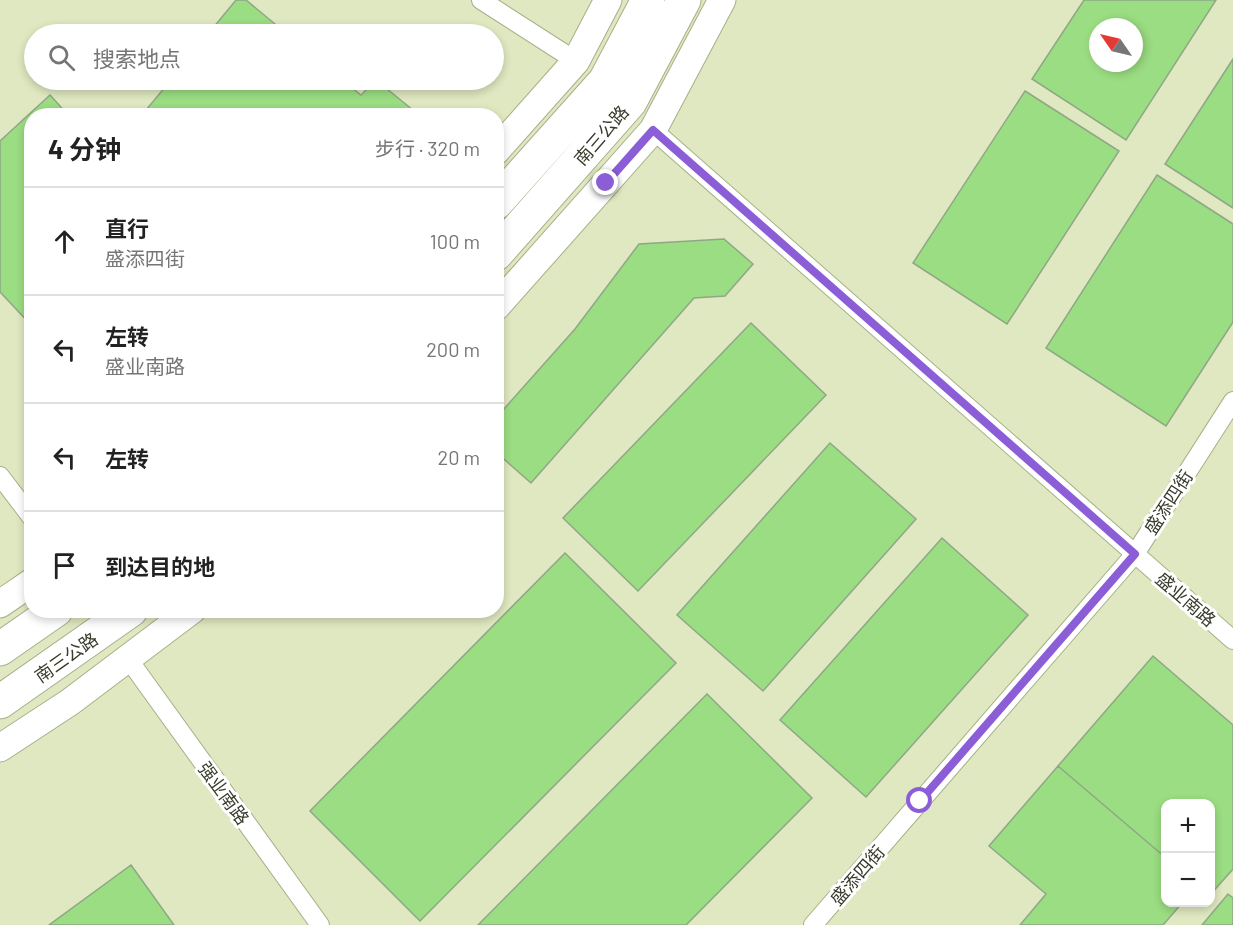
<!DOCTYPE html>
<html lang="zh">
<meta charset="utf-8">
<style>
body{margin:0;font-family:Barlow,"Noto Sans SC",sans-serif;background:#f6f6f6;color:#222}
.controls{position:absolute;right:18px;bottom:18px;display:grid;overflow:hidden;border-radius:12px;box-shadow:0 3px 9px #0003}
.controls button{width:54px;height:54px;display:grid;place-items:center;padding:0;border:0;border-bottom:2px solid #e0e0e0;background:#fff;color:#222;font:30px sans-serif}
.compass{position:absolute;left:1089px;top:18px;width:54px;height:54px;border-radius:50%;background:#fff;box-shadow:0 3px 9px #0003;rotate:304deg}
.stop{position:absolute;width:18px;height:18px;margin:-14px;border:4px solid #8b5ed8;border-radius:50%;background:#fff}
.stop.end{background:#8b5ed8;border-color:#fff;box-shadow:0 2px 6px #0008}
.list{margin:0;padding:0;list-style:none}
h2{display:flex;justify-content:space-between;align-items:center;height:78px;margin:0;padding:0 24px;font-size:26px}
h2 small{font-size:20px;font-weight:400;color:#767676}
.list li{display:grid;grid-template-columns:39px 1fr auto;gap:18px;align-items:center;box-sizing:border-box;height:108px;padding:0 24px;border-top:2px solid #e0e0e0}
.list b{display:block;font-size:22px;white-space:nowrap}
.list p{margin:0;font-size:20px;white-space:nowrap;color:#767676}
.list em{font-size:20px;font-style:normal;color:#767676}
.icon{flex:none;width:33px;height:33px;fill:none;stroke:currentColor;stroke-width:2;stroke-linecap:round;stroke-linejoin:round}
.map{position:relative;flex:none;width:1233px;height:925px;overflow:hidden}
.search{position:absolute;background:#fff;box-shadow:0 3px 9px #0003;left:24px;top:24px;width:480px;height:66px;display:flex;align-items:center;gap:15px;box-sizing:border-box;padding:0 21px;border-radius:33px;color:#767676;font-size:22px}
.panel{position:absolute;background:#fff;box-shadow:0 3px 9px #0003;left:24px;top:108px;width:480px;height:510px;border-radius:24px}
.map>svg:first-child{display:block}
.building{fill:#9bdd82;stroke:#8fa786;stroke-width:1.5;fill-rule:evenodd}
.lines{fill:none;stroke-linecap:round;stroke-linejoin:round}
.street-casing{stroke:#a7af88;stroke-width:20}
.secondary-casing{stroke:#a7af88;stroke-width:29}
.highway-casing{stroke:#a7af88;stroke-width:35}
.street{stroke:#fff;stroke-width:18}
.secondary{stroke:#fff;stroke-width:27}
.highway{stroke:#fff;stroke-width:33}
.route{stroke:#8b5ed8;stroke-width:8}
.labels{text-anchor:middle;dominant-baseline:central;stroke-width:6;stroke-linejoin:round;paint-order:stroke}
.street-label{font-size:18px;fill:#383c2c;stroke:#fff}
</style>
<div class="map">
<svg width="1233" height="925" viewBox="0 0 1233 925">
<rect width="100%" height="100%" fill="#dfe8c0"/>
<!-- building -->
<path class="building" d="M 236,0 L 246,0 L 287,34 L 208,34 Z
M 1084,0 L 1216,0 L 1126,140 L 1032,79 ZM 1098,27 L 1134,27 L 1134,63 L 1098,63 Z
M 1233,59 L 1233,208 L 1165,164 Z
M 171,80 L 342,80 L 361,95 L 376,80 L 419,115 L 141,116 Z
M 1025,91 L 1119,151 L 1007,324 L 913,263 Z
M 50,95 L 69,116 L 32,116 L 32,326 L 0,292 L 0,141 Z
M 1157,175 L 1233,224 L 1233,322 L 1166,426 L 1046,348 Z
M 724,239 L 753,264 L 725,296 L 694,298 L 531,483 L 496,452 L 496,418 L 575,329 L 639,244 Z
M 751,323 L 826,395 L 638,591 L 563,518 Z
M 830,443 L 916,519 L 763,691 L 677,615 Z
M 942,538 L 1028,615 L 866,797 L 780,720 Z
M 565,553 L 676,663 L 420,921 L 310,811 Z
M 1153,656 L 1233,725 L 1233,869 L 1210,895 L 1210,804 L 1166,804 L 1166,858 L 1058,766 Z
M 707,694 L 812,798 L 686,925 L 478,925 Z
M 1058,766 L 1166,858 L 1166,902 L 1183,902 L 1163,925 L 1020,925 L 1046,894 L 989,846 Z
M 131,865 L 174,925 L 49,925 Z
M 1228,894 L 1233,898 L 1233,925 L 1202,925 Z"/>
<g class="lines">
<!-- street casing -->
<g class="street-casing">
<path id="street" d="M 481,0 L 576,61
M 653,130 L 1233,640
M 0,476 L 32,518
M 129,660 L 320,925
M 813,925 L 1135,554 L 1233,401"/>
</g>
<!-- secondary casing -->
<g class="secondary-casing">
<path id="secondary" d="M 496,151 L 576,61 L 608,0
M 496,307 L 653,130 L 722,0
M 0,604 L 32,582
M 0,748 L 70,702 L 192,610"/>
</g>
<!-- highway casing -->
<g class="highway-casing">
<path id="highway" d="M 496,203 L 605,81 L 648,0
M 496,254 L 630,102 L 684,0
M 0,649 L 56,610
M 0,702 L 131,610"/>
</g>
<!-- street -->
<use href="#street" class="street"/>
<!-- secondary -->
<use href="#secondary" class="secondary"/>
<!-- highway -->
<use href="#highway" class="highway"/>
</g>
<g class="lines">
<!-- route -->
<path class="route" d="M 606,183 L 653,130 L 1135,554 L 920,801"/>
</g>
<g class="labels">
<!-- street labels -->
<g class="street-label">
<text transform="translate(601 135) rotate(-49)">南三公路</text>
<text transform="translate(1168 502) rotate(-57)">盛添四街</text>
<text transform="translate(1186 599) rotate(41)">盛业南路</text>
<text transform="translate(66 657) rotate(-35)">南三公路</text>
<text transform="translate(224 793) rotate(54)">强业南路</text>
<text transform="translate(857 875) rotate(-49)">盛添四街</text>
</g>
</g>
</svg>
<div class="controls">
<button>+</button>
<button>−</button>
</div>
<svg class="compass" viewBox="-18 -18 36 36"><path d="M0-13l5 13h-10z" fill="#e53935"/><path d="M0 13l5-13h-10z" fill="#767676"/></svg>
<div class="stop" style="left:920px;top:801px"></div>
<div class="stop end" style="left:606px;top:183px"></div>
<div class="search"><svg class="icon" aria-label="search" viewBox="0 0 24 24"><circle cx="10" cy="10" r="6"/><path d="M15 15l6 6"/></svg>搜索地点</div>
<section class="panel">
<h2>4 分钟<small>步行 · 320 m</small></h2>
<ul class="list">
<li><svg class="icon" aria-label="ahead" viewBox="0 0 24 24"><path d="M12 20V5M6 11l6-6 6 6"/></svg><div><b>直行</b><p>盛添四街</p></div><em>100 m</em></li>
<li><svg class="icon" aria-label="left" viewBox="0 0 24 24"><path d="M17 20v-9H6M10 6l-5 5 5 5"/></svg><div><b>左转</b><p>盛业南路</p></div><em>200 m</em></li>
<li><svg class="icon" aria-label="left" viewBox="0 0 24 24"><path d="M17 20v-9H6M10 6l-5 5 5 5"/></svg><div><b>左转</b></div><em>20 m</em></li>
<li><svg class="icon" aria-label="arrive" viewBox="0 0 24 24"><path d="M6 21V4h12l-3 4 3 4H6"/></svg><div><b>到达目的地</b></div></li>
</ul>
</section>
</div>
